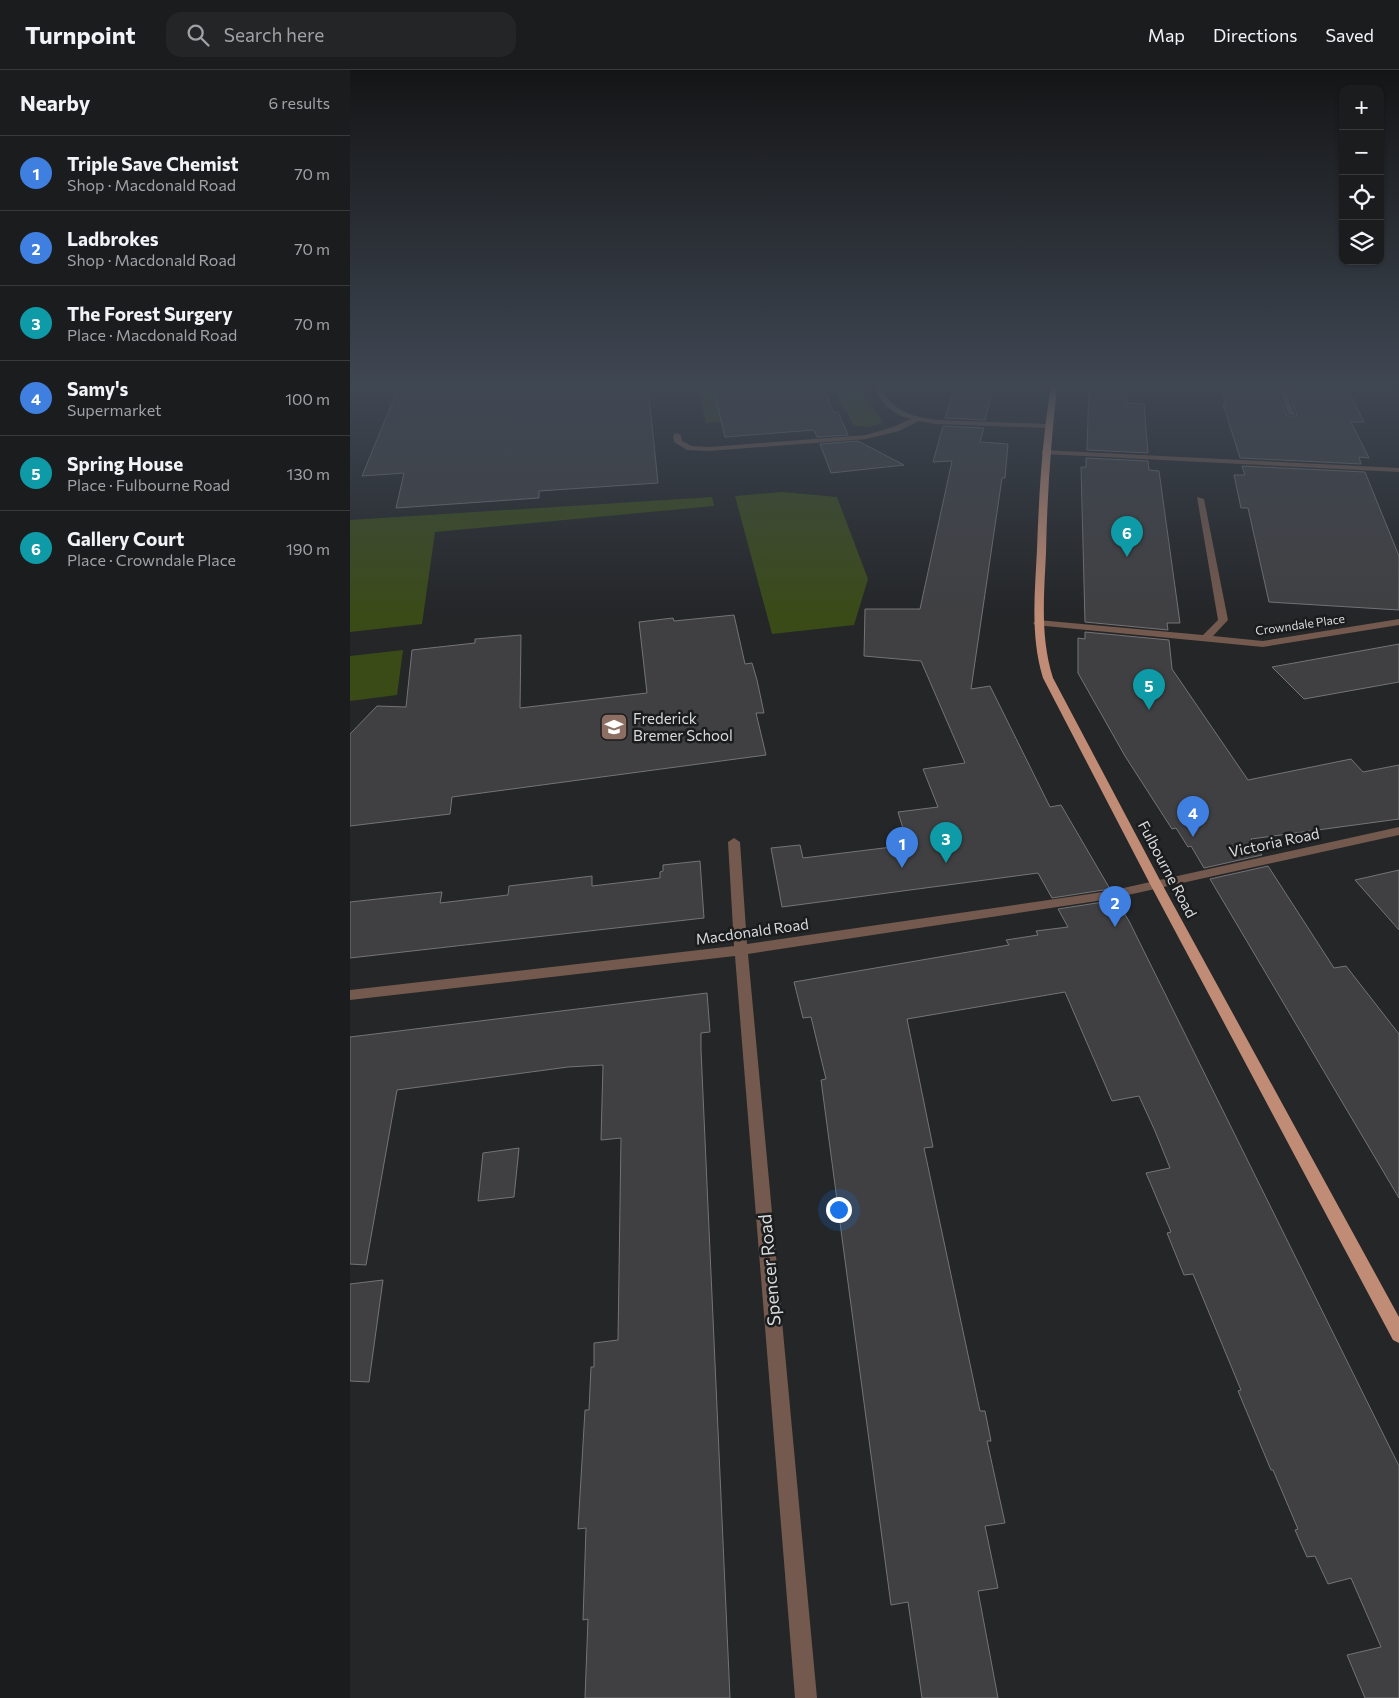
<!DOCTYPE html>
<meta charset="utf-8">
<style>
body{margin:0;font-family:Commissioner,sans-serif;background:#242527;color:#f1f3f6}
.controls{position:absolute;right:15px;top:15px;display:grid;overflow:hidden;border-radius:10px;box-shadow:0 1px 4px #0004}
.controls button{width:45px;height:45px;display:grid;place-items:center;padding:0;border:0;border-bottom:1px solid #393a3c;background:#1b1c1e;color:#f1f3f6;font:25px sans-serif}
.you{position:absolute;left:488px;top:1139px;width:18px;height:18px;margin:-12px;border:4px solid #fff;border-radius:50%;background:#1a73e8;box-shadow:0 0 0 8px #1a73e833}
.badge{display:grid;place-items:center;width:32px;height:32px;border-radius:50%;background:#53cdcb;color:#fff;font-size:16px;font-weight:700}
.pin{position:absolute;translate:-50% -41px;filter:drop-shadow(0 1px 2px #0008)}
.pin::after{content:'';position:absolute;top:26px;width:18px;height:15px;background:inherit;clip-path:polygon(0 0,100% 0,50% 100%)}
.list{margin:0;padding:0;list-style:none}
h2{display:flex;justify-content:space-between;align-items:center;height:65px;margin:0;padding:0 20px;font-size:21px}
h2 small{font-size:16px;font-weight:400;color:#a0a1a4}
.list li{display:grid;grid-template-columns:32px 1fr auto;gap:15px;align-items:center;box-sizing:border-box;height:75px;padding:0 20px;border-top:1px solid #393a3c}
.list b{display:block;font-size:19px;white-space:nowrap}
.list p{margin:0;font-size:16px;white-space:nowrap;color:#a0a1a4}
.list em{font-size:16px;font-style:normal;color:#a0a1a4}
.icon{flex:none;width:28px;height:28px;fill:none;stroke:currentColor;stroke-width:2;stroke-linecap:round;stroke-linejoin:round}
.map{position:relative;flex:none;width:1049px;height:1628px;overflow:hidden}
header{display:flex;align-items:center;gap:30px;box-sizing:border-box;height:70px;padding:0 25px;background:#1b1c1e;border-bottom:1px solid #393a3c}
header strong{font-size:24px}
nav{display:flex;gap:28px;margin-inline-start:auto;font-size:18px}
.search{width:350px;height:45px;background:#242527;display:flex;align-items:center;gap:12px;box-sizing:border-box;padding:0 18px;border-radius:15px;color:#a0a1a4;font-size:19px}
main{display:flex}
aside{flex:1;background:#1b1c1e}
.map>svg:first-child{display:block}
.green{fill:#3a4b18}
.building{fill:#404042;stroke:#747477}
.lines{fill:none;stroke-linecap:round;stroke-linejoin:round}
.minor{fill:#73594e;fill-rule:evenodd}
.major{fill:#c18c75;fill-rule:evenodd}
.labels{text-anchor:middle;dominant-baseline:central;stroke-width:5;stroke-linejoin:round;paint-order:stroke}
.far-street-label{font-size:12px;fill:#d9dadc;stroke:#1b1c1e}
.poi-label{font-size:15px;fill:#d9dadc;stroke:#1b1c1e;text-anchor:start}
.street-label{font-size:15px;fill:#d9dadc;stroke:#1b1c1e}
.near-street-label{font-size:18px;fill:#d9dadc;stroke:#1b1c1e}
</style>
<header>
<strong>Turnpoint</strong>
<div class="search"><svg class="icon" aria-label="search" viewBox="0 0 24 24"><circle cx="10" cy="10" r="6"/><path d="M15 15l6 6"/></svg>Search here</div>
<nav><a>Map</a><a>Directions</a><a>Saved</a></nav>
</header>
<main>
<aside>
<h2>Nearby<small>6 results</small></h2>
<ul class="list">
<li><span class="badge" style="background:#3f7fe0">1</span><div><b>Triple Save Chemist</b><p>Shop · Macdonald Road</p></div><em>70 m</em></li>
<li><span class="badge" style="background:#3f7fe0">2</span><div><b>Ladbrokes</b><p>Shop · Macdonald Road</p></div><em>70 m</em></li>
<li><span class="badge" style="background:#0f9aa8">3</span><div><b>The Forest Surgery</b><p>Place · Macdonald Road</p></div><em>70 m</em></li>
<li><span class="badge" style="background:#3f7fe0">4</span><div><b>Samy's</b><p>Supermarket</p></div><em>100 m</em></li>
<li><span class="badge" style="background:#0f9aa8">5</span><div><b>Spring House</b><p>Place · Fulbourne Road</p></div><em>130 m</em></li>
<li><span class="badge" style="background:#0f9aa8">6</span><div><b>Gallery Court</b><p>Place · Crowndale Place</p></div><em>190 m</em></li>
</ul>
</aside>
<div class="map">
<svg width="1049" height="1628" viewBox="0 0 1049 1628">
<rect width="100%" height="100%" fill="#242628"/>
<!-- green -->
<path class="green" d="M 393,316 L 422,316 L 432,347 L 356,353 L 349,319 Z
M 475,316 L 507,316 L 532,351 L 530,354 L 517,357 L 503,355 L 496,339 L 493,339 L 485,320 L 477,321 Z
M 433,422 L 487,427 L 518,509 L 504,555 L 422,564 L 385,426 Z
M 362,427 L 364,436 L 85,462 L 72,554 L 0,562 L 0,450 Z
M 53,580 L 47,625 L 0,631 L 0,586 Z"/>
<!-- building -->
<path class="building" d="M 49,316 L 298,316 L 308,413 L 189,421 L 189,428 L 46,438 L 54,403 L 12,406 Z
M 363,316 L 473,316 L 483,342 L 488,342 L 498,365 L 467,367 L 464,360 L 375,367 Z
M 605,316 L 643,316 L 635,350 L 595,348 Z
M 739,316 L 776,317 L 777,333 L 794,334 L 798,383 L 737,380 Z
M 870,316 L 926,316 L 936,345 L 944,348 L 947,345 L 936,316 L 996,316 L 1014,352 L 1001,352 L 1019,388 L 1009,387 L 1011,394 L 890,388 L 873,334 L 876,334 Z
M 593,356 L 634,358 L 630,372 L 658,374 L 655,408 L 652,408 L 621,619 L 640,616 L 700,737 L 711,735 L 760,819 L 702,828 L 688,803 L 432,837 L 421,778 L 450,775 L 453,788 L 558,775 L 548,742 L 588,737 L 573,699 L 615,693 L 571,591 L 514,586 L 515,539 L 570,539 L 602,391 L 583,392 Z
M 508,371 L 554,395 L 481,403 L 470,374 Z
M 736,388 L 798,391 L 799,400 L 809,401 L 830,553 L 817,553 L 818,560 L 735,552 L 731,397 L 736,397 Z
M 892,396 L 1015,402 L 1049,486 L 1049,540 L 919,532 L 898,438 L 891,438 L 884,405 L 895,405 Z
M 384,545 L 395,594 L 402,593 L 407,610 L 414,643 L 406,643 L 416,685 L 102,727 L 100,744 L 0,756 L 0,664 L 27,636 L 56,637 L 62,580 L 125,573 L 125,569 L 171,565 L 170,638 L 297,623 L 289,552 L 323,548 L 324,551 Z
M 735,562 L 819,570 L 822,599 L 898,710 L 1001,689 L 1013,702 L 1049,695 L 1049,749 L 901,769 L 912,785 L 854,798 L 841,776 L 838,777 L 826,758 L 822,759 L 775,686 L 728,603 L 728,568 L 735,569 Z
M 1049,574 L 1049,612 L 954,629 L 922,597 Z
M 350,791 L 354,848 L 0,888 L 0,832 L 92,822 L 90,833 L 158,825 L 159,816 L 242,806 L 242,816 L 310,808 L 310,802 L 313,801 L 313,795 Z
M 918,796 L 984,898 L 996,896 L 1049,964 L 1049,1128 L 860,809 Z
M 1049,800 L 1049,860 L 1005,810 Z
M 766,830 L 779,851 L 1049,1396 L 1049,1628 L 1015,1628 L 997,1585 L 1031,1577 L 1001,1508 L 978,1514 L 965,1486 L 957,1487 L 945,1460 L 948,1459 L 923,1400 L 921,1400 L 888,1321 L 891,1320 L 843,1204 L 834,1205 L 817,1163 L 821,1162 L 796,1103 L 820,1098 L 805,1061 L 789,1026 L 762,1031 L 715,922 L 557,949 L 583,1077 L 574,1078 L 630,1341 L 635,1341 L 641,1371 L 637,1371 L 655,1453 L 635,1456 L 648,1518 L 628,1521 L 648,1628 L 572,1628 L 558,1532 L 541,1535 L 471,1010 L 476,1009 L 461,947 L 453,948 L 444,912 L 659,875 L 656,870 L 688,865 L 686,861 L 718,857 L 708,839 Z
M 357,923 L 360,962 L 351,963 L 351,980 L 380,1628 L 235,1628 L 238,1549 L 233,1550 L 236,1458 L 228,1459 L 235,1340 L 239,1340 L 241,1297 L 244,1297 L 244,1273 L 268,1270 L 271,1068 L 251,1070 L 253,995 L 218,997 L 47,1020 L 16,1195 L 0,1194 L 0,967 Z
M 169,1078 L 164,1127 L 128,1131 L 133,1083 Z
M 33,1210 L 19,1312 L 0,1311 L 0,1214 Z"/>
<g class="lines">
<!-- minor -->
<path class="minor" d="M 523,316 L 529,316 C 545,342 557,345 586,350 L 698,354 L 702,356 L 698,358 L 586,354 L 569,351 L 549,361 L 516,369 L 359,381 L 337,380 L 324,372 L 323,365 L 327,363 L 331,365 L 332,371 L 342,376 L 359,377 L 516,365 L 543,357 L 561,349 C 541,344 532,334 523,316 Z
M 928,316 L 934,316 L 945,346 L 938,344 Z
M 692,380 L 1049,398 L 1049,402 L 695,384 L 692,384 Z
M 847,427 L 854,429 L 878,550 L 863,566 L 913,571 L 1049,549 L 1049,555 L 913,577 L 685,555 L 683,553 L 688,550 L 853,565 L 868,550 Z
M 1049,757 L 1049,765 L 760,829 L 398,884 L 467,1628 L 445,1628 L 385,886 L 0,930 L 0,920 L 384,876 L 378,772 L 384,768 L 390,772 L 397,874 L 760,821 Z"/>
<!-- major -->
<path class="major" d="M 701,316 L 707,316 C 701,372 697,427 696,483 C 694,526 690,567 703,608 L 812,814 L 1049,1247 L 1049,1273 L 1043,1270 L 800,814 L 693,608 C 680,565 685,523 687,479 C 689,425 692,370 701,316 Z"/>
</g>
<!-- sky -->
<linearGradient id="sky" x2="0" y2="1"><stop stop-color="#141516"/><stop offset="0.58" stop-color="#3f4753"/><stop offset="1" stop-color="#3f4753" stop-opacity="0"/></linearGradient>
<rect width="1049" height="544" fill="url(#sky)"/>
<!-- icons -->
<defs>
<g id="school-square" transform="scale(1.4375)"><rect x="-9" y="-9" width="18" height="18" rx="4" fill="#8d6e63" stroke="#1b1c1e"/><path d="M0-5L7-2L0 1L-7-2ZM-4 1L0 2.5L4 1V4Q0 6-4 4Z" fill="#fff"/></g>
</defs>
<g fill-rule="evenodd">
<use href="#school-square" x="264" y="657"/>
</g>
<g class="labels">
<!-- far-street labels -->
<g class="far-street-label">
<text transform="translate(950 554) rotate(-8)">Crowndale Place</text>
</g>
<!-- poi labels -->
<g class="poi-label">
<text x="283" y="648">Frederick<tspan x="283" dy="17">Bremer School</tspan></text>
</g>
<!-- street labels -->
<g class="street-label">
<text transform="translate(924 772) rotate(-12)">Victoria Road</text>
<text transform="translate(818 799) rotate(62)">Fulbourne Road</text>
<text transform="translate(402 861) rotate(-8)">Macdonald Road</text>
</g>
<!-- near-street labels -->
<g class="near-street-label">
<text transform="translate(419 1200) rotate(-95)">Spencer Road</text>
</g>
</g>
</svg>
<div class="controls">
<button>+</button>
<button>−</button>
<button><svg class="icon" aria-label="locate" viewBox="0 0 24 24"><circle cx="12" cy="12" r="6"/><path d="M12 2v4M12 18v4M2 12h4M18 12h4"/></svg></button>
<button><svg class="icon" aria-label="layers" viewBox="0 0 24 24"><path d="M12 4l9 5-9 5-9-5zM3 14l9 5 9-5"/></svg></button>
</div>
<div class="you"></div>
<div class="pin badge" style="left:552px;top:798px;background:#3f7fe0">1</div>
<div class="pin badge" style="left:765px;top:857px;background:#3f7fe0">2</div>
<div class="pin badge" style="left:596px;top:793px;background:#0f9aa8">3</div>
<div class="pin badge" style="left:843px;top:767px;background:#3f7fe0">4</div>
<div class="pin badge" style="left:799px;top:640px;background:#0f9aa8">5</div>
<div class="pin badge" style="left:777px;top:487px;background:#0f9aa8">6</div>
</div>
</main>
